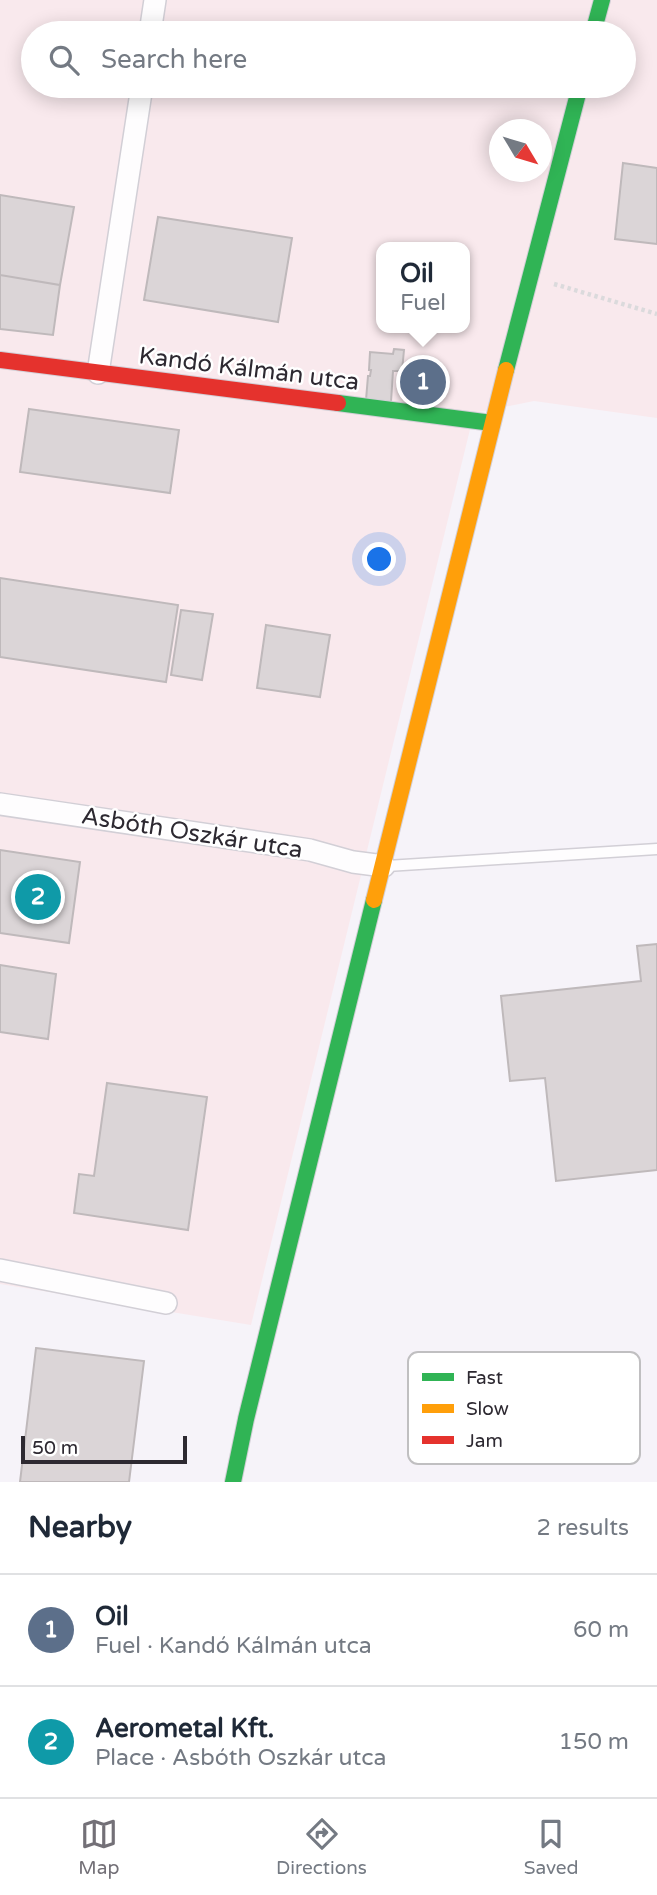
<!DOCTYPE html>
<meta charset="utf-8">
<style>
body{margin:0;font-family:"Varela Round",sans-serif;background:#f2f2f3;color:#1f2937}
.compass{position:absolute;left:489px;top:119px;width:63px;height:63px;border-radius:50%;background:#fff;box-shadow:0 4px 18px #0003;rotate:128deg}
.scale{position:absolute;left:21px;bottom:18px;width:166px;box-sizing:border-box;padding-left:7px;border:4px solid #2d2931;border-top:0;font-size:19px;line-height:24px;white-space:nowrap;color:#2d2931;-webkit-text-stroke:5px #fff;paint-order:stroke}
.you{position:absolute;left:380px;top:560px;width:24px;height:24px;margin:-18px;border:5px solid #fff;border-radius:50%;background:#1a73e8;box-shadow:0 0 0 10px #1a73e833}
.badge{display:grid;place-items:center;width:46px;height:46px;border-radius:50%;background:#737077;color:#fff;font-size:23px;font-weight:700}
.pin{position:absolute;translate:-50% -50%;border:4px solid #fff;box-shadow:0 2px 7px #0006}
.popup{position:absolute;left:376px;top:242px;width:94px;height:91px;box-sizing:border-box;display:grid;place-content:center;border-radius:14px;background:#fff;filter:drop-shadow(0 2px 5px #0005);font-size:23px;white-space:nowrap;color:#747a83}
.popup b{font-size:26px;color:#1f2937}
.popup::after{content:'';position:absolute;left:50%;top:100%;margin-left:-14px;border:14px solid transparent;border-top-color:#fff}
.list{margin:0;padding:0;list-style:none}
h2{display:flex;justify-content:space-between;align-items:center;height:91px;margin:0;padding:0 28px;font-size:30px}
h2 small{font-size:23px;font-weight:400;color:#747a83}
.list li{display:grid;grid-template-columns:46px 1fr auto;gap:21px;align-items:center;box-sizing:border-box;height:112px;padding:0 28px;border-top:2px solid #e0e1e3}
.list b{display:block;font-size:26px;white-space:nowrap}
.list p{margin:0;font-size:23px;white-space:nowrap;color:#747a83}
.list em{font-size:23px;font-style:normal;color:#747a83}
.icon{flex:none;width:38px;height:38px;fill:none;stroke:currentColor;stroke-width:2;stroke-linecap:round;stroke-linejoin:round}
.map{position:relative;flex:none;width:657px;height:1482px;overflow:hidden}
.search{position:absolute;background:#fff;box-shadow:0 4px 18px #0003;left:21px;right:21px;top:21px;height:77px;display:flex;align-items:center;gap:18px;box-sizing:border-box;padding:0 24px;border-radius:38px;color:#747a83;font-size:26px}
.sheet{height:315px;background:#fff}
nav{display:flex;justify-content:space-around;align-items:center;box-sizing:border-box;height:98px;border-top:2px solid #e0e1e3;background:#fff;font-size:19px;color:#747a83}
nav a{display:grid;justify-items:center;gap:4px}
nav .on{color:#737077}
.map>svg:first-child{display:block}
.industrial{fill:#f9e9ed;fill-rule:evenodd}
.building{fill:#dbd5d7;stroke:#bfb9bb;stroke-width:2}
.lines{fill:none;stroke-linecap:round;stroke-linejoin:round}
.lane-casing{stroke:#d2cfd6;stroke-width:13}
.street-casing{stroke:#d2cfd6;stroke-width:24}
.fast-casing{stroke:#d2cfd6;stroke-width:18}
.slow-casing{stroke:#d2cfd6;stroke-width:18}
.jam-casing{stroke:#d2cfd6;stroke-width:18}
.path{stroke:#dbdadc;stroke-width:4.5;stroke-dasharray:3.5 3.5;stroke-linecap:butt}
.lane{stroke:#fefdfe;stroke-width:10}
.street{stroke:#fefdfe;stroke-width:21}
.fast{stroke:#30b455;stroke-width:16}
.slow{stroke:#ff9f0a;stroke-width:16}
.jam{stroke:#e5322d;stroke-width:16}
.labels{text-anchor:middle;dominant-baseline:central;stroke-width:5;stroke-linejoin:round;paint-order:stroke}
.street-label{font-size:24px;fill:#2d2931;stroke:#fff}
.key{fill:#fff;stroke:#c0bfc1;stroke-width:2}
.key-label{font-size:19px;fill:#2d2931}
</style>
<div class="map">
<svg width="657" height="1482" viewBox="0 0 657 1482">
<rect width="100%" height="100%" fill="#f6f3f9"/>
<!-- industrial -->
<path class="industrial" d="M 0,0 L 657,0 L 657,418 L 534,401 L 474,413 L 251,1325 L 0,1284 ZM 33,33 L 624,33 L 624,86 L 33,86 ZM 500,130 L 542,130 L 542,172 L 500,172 ZM 381,247 L 465,247 L 465,328 L 381,328 Z"/>
<!-- building -->
<path class="building" d="M 623,163 L 657,168 L 657,244 L 615,239 Z
M 0,195 L 74,207 L 60,285 L 0,275 Z
M 158,217 L 292,238 L 278,322 L 144,300 Z
M 0,275 L 60,285 L 53,335 L 0,329 Z
M 394,349 L 404,350 L 402,371 L 393,371 L 391,402 L 366,400 L 368,376 L 370,376 L 371,370 L 369,370 L 370,352 L 393,354 Z
M 416,376 L 432,381 L 429,388 L 414,384 Z
M 29,409 L 179,430 L 170,493 L 20,472 Z
M 0,578 L 178,605 L 166,682 L 0,657 Z
M 181,610 L 213,614 L 202,680 L 171,675 Z
M 266,625 L 330,635 L 320,697 L 257,688 Z
M 0,850 L 80,862 L 69,943 L 0,933 Z
M 657,944 L 657,1170 L 556,1181 L 545,1078 L 510,1081 L 501,996 L 641,981 L 637,946 Z
M 0,965 L 56,974 L 48,1039 L 0,1032 Z
M 107,1083 L 207,1097 L 188,1230 L 74,1213 L 79,1174 L 94,1176 Z
M 36,1348 L 144,1361 L 129,1482 L 20,1482 Z"/>
<g class="lines">
<!-- lane casing -->
<g class="lane-casing">
<path id="lane" d="M 387,866 L 657,849"/>
</g>
<!-- street casing -->
<g class="street-casing">
<path id="street" d="M 150,33 L 155,0
M 98,373 L 142,86
M 0,804 L 310,850 L 353,862 L 384,866
M 0,1270 L 166,1303"/>
</g>
<!-- fast casing -->
<g class="fast-casing">
<path id="fast" d="M 593,33 L 602,0
M 506,370 L 580,86
M 338,403 L 492,423
M 233,1482 L 246,1419 L 374,900"/>
</g>
<!-- slow casing -->
<g class="slow-casing">
<path id="slow" d="M 374,900 L 506,370"/>
</g>
<!-- jam casing -->
<g class="jam-casing">
<path id="jam" d="M 0,360 L 338,403"/>
</g>
<!-- path -->
<path class="path" d="M 554,284 L 657,314"/>
<!-- lane -->
<use href="#lane" class="lane"/>
<!-- street -->
<use href="#street" class="street"/>
<!-- fast -->
<use href="#fast" class="fast"/>
<!-- slow -->
<use href="#slow" class="slow"/>
<!-- jam -->
<use href="#jam" class="jam"/>
</g>
<g class="labels">
<!-- street labels -->
<g class="street-label">
<text transform="translate(249 369) rotate(7)">Kandó Kálmán utca</text>
<text transform="translate(192 833) rotate(9)">Asbóth Oszkár utca</text>
</g>
</g>
<!-- legend -->
<rect x="408" y="1352" width="232" height="112" rx="10" class="key"/>
<rect x="422" y="1373" width="32" height="8" fill="#30b455"/>
<rect x="422" y="1404" width="32" height="9" fill="#ff9f0a"/>
<rect x="422" y="1436" width="32" height="8" fill="#e5322d"/>
<g class="key-label">
<text x="466" y="1384">Fast</text>
<text x="466" y="1415">Slow</text>
<text x="466" y="1447">Jam</text>
</g>
</svg>
<svg class="compass" viewBox="-18 -18 36 36"><path d="M0-13l5 13h-10z" fill="#e53935"/><path d="M0 13l5-13h-10z" fill="#747a83"/></svg>
<div class="scale">50 m</div>
<div class="you"></div>
<div class="pin badge" style="left:423px;top:382px;background:#5c6f8a">1</div>
<div class="popup"><b>Oil</b>Fuel</div>
<div class="pin badge" style="left:38px;top:897px;background:#0f9aa8">2</div>
<div class="search"><svg class="icon" aria-label="search" viewBox="0 0 24 24"><circle cx="10" cy="10" r="6"/><path d="M15 15l6 6"/></svg>Search here</div>
</div>
<section class="sheet">
<h2>Nearby<small>2 results</small></h2>
<ul class="list">
<li><span class="badge" style="background:#5c6f8a">1</span><div><b>Oil</b><p>Fuel · Kandó Kálmán utca</p></div><em>60 m</em></li>
<li><span class="badge" style="background:#0f9aa8">2</span><div><b>Aerometal Kft.</b><p>Place · Asbóth Oszkár utca</p></div><em>150 m</em></li>
</ul>
</section>
<nav>
<a class="on"><svg class="icon" aria-label="map" viewBox="0 0 24 24"><path d="M3 6l6-2 6 2 6-2v14l-6 2-6-2-6 2zM9 4v14M15 6v14"/></svg>Map</a>
<a><svg class="icon" aria-label="directions" viewBox="0 0 24 24"><path d="M12 3l9 9-9 9-9-9zM9 14v-3h6M13 9l2 2-2 2"/></svg>Directions</a>
<a><svg class="icon" aria-label="saved" viewBox="0 0 24 24"><path d="M7 4h10v16l-5-4-5 4z"/></svg>Saved</a>
</nav>
